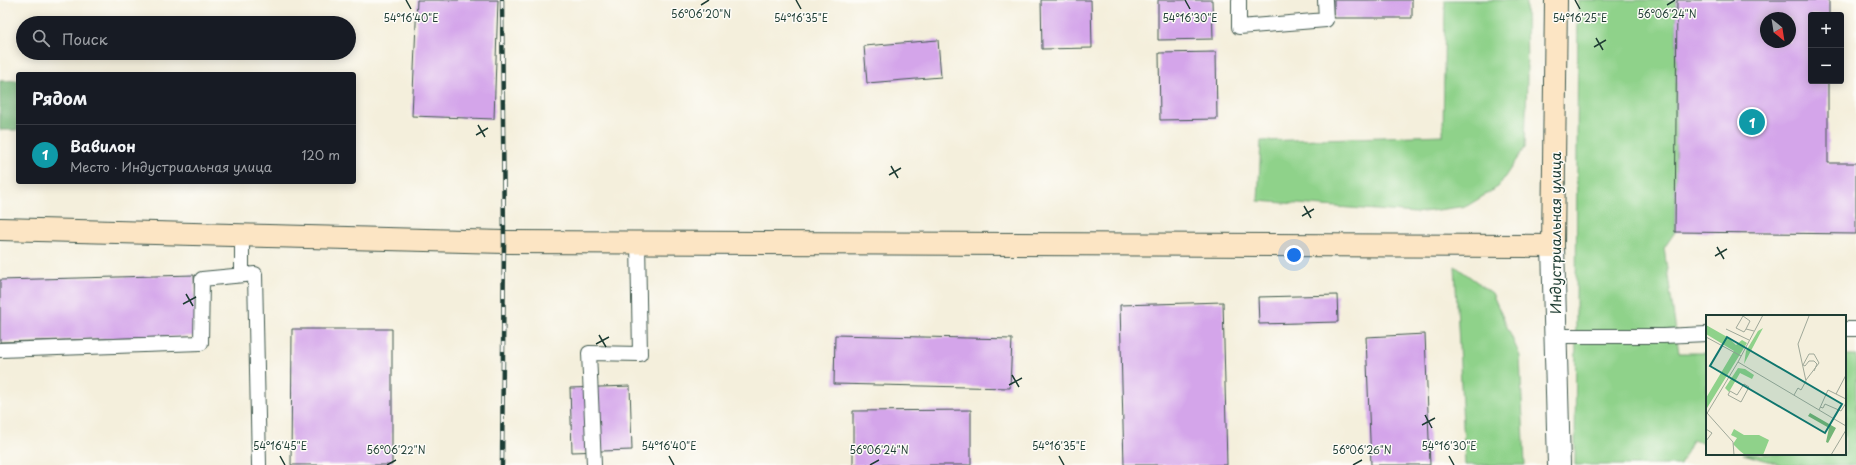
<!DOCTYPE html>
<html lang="ru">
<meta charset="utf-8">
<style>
body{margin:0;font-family:"Playpen Sans",sans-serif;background:#20242c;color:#f1f3f6}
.controls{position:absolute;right:12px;top:12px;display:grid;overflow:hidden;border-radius:4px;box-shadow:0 2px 10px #0003}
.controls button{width:36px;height:36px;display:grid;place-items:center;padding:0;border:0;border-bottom:1px solid #363941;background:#171b24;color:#f1f3f6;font:20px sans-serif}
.compass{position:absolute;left:1760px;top:12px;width:36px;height:36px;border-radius:50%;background:#171b24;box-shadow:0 2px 10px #0003;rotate:150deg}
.you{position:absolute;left:1294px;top:255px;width:14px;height:14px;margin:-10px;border:3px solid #fff;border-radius:50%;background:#1a73e8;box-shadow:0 0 0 6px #1a73e833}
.badge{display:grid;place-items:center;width:26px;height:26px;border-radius:50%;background:#c8321e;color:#fff;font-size:13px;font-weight:700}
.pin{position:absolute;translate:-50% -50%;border:2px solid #fff;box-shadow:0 1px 4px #0006}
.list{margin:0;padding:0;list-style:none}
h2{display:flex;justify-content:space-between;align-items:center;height:52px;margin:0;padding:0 16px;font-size:17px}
h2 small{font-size:13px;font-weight:400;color:#9ea1a6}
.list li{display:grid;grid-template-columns:26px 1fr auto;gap:12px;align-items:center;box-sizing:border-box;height:60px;padding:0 16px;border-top:1px solid #363941}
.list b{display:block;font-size:15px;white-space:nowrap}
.list p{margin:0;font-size:13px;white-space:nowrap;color:#9ea1a6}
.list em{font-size:13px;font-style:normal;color:#9ea1a6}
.icon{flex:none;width:22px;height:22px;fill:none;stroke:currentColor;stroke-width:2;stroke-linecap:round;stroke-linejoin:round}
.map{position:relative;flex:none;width:1856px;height:465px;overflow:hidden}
.search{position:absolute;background:#171b24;box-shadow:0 2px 10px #0003;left:16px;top:16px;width:340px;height:44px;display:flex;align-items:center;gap:10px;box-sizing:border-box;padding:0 14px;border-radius:22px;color:#9ea1a6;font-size:15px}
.panel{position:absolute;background:#171b24;box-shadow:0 2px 10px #0003;left:16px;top:72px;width:340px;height:112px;border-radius:4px}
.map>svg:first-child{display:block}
.green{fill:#8fd28a;stroke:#57885f}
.forest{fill:#73b476;stroke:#497855}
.building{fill:#d4a5ea;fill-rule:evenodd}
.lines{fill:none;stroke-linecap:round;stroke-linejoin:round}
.service-casing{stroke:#3f584d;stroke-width:16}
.minor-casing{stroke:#3f584d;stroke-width:24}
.secondary-casing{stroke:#3f584d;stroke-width:24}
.service{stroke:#fff;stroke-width:14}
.minor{stroke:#fff;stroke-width:22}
.secondary{stroke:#fce5c4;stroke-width:22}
.rail-casing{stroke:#1f3d34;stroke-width:4.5}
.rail{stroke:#fdfcf7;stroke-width:3;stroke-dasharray:9;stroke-linecap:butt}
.ticks{fill:none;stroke:#1f3d34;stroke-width:1.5}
.labels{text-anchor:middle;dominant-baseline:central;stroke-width:3;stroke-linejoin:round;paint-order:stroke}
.street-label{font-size:14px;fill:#1f3d34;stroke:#fdfcf7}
.inset-road{fill:none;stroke:#9fa899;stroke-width:1}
.view{fill:#0f766e;fill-opacity:0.15;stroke:#0f766e;stroke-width:2}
.inset-edge{fill:none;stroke:#1f3d34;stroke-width:2}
.ticks-label{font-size:10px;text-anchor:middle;fill:#1f3d34;stroke:#fdfcf7;stroke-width:3;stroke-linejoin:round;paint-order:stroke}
</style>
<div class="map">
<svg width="1856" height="465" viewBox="0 0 1856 465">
<rect width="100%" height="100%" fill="#fdfcf7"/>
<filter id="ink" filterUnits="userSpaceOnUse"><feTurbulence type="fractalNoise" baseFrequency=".025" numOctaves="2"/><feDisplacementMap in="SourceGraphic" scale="8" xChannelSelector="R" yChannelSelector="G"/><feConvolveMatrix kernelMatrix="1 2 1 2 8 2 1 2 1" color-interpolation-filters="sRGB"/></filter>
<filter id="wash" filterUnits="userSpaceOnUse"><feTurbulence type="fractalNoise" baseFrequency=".012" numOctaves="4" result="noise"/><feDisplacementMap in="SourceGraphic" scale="16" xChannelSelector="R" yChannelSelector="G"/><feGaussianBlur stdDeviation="0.9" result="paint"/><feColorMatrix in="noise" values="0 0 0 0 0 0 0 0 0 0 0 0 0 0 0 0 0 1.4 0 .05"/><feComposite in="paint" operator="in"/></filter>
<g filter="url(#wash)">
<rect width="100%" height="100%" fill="#f4efdc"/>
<!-- green -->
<path class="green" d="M 1445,0 L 1526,0 L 1527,78 L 1525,147 L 1498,187 L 1467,206 L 1416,213 L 1258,201 L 1261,141 L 1443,135 Z
M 1578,0 L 1677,0 L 1675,232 L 1664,248 L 1679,353 L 1707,353 L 1707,444 L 1692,440 L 1680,465 L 1575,465 Z
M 1455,266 L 1492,293 L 1520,356 L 1525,465 L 1465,465 Z
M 1845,355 L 1856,355 L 1856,465 L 1783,465 L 1743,454 L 1845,454 Z"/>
<!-- forest -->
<path class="forest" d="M 18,80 L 18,130 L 0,130 L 0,81 Z"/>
<g id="blocks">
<!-- building -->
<path class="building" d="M 417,0 L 498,0 L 494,119 L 412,116 Z
M 1041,0 L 1091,0 L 1092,48 L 1042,49 Z
M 1158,0 L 1212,0 L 1213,39 L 1158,40 Z
M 1334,0 L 1412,0 L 1412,18 L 1334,18 Z
M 1677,0 L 1829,0 L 1829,15 L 1811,15 L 1811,81 L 1828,81 L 1828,163 L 1856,163 L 1856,234 L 1675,232 ZM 1766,18 L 1790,18 L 1790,42 L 1766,42 Z
M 938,40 L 941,77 L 867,83 L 864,46 Z
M 1216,52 L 1217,119 L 1160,120 L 1159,53 Z
M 194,275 L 196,336 L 0,342 L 0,280 Z
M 1337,295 L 1338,322 L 1259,324 L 1258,297 Z
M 1223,302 L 1227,465 L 1124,465 L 1120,305 Z
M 292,329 L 392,329 L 392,465 L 291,465 Z
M 1425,334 L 1430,465 L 1371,465 L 1366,337 Z
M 835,335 L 1012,339 L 1010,388 L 834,384 Z
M 630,386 L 632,450 L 572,452 L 570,388 Z
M 971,410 L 971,465 L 853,465 L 853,411 Z"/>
</g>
</g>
<g filter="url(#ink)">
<use href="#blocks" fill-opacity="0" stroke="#3f584d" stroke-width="1"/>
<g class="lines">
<!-- service casing -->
<g class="service-casing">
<path id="service" d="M 1239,0 L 1239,27 L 1326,20 L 1325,0
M 242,274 L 242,234
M 1845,329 L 1856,329
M 1556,336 L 1663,336 L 1707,334
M 0,350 L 201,343 L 202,279 L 255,274 L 259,465
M 594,465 L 589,353 L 640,354 L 638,242"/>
</g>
<!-- minor casing -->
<g class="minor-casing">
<path id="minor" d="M 1553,246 L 1559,465"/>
</g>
<!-- secondary casing -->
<g class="secondary-casing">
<path id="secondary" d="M 0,229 L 504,242 L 1553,246 L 1556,0"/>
</g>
<!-- service -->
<use href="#service" class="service"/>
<!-- minor -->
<use href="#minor" class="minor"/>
<!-- secondary -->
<use href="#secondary" class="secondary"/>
<!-- rail casing -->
<g class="rail-casing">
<path id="rail" d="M 502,0 L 504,242 L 502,465"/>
</g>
<!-- rail -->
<use href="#rail" class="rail"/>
</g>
</g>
<!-- ticks -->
<path class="ticks" d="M 406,0 L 411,9M 796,0 L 801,9M 1185,0 L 1190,9M 1575,0 L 1580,9M 701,5 L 709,0M 1667,5 L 1675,0M 1596,38 L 1603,50M 1594,47 L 1606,40M 478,125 L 485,137M 476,135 L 488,128M 891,166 L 898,178M 889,175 L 901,168M 1304,206 L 1311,218M 1302,216 L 1314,209M 1717,247 L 1724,259M 1715,256 L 1727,249M 186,294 L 193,306M 183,304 L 196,297M 599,335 L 606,347M 596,344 L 609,337M 1012,375 L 1019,387M 1009,385 L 1022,378M 1425,415 L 1432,428M 1422,425 L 1435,418M 280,456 L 285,465M 669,456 L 674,465M 1059,456 L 1064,465M 1449,456 L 1454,465M 387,465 L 396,460M 870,465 L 879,460M 1353,465 L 1362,460"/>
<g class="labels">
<!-- street labels -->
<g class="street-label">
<text transform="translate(1555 233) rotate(-90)">Индустриальная улица</text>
</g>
</g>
<!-- overview -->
<g transform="translate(1706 315)">
<rect width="140" height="140" fill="#f4efdc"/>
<path d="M 0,10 L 23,23 L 30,30 L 36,25 L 41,28 L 1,93 L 0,83 L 28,36 L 0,19 ZM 57,13 L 38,49 L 40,36 L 52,16 ZM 32,53 L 39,54 L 48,60 L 46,64 L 34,58 L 23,77 L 19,73 ZM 28,114 L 38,120 L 53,120 L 63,125 L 57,140 L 39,140 L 34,136 L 27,129 L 31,123 L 25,120 Z" fill="#8fd28a"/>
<path d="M 104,98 L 130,113 L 122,128 L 120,127 L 123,113 L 102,101 Z" fill="#73b476"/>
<path class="inset-road" d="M 20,14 L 43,25M 40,14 L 44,6 L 37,1 L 30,13 L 38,17 L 40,14 L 48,16M 0,22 L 35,41M 32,47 L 57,0M 100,65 L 113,48 L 108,39 L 103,39 L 97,50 L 99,51 L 103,46 L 108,46 L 111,49 L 108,56M 38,69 L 43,72 L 35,87 L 22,80 L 24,76 L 31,80 ZM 130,79 L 140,60M 88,80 L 92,73 L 95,75 L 100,66 L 92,29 L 103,1M 114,92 L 117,93 L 119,89 L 135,96 L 140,88M 113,95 L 122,75 L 140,84M 1,98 L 27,127 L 28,140M 0,100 L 32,47 L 140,111M 0,114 L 6,118 L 0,126M 125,140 L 140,115"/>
<path class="view" d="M 21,22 L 136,89 L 119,118 L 4,51 Z"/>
<rect width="140" height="140" class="inset-edge"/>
</g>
<g class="ticks-label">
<text x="701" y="18">56°06'20"N</text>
<text x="1667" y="18">56°06'24"N</text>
<text x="411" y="22">54°16'40"E</text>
<text x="801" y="22">54°16'35"E</text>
<text x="1190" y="22">54°16'30"E</text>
<text x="1580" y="22">54°16'25"E</text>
<text x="280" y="450">54°16'45"E</text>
<text x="669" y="450">54°16'40"E</text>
<text x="1059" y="450">54°16'35"E</text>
<text x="1449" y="450">54°16'30"E</text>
<text x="396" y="454">56°06'22"N</text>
<text x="879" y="454">56°06'24"N</text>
<text x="1362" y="454">56°06'26"N</text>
</g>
</svg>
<div class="controls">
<button>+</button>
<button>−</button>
</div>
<svg class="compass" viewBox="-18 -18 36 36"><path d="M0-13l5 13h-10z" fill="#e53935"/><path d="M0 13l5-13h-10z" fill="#9ea1a6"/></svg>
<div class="you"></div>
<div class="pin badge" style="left:1752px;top:122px;background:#0f9aa8">1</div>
<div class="search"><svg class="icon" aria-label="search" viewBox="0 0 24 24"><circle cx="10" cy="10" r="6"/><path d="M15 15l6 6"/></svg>Поиск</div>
<section class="panel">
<h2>Рядом<small></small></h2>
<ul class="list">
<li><span class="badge" style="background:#0f9aa8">1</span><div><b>Вавилон</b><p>Место · Индустриальная улица</p></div><em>120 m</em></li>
</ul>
</section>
</div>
